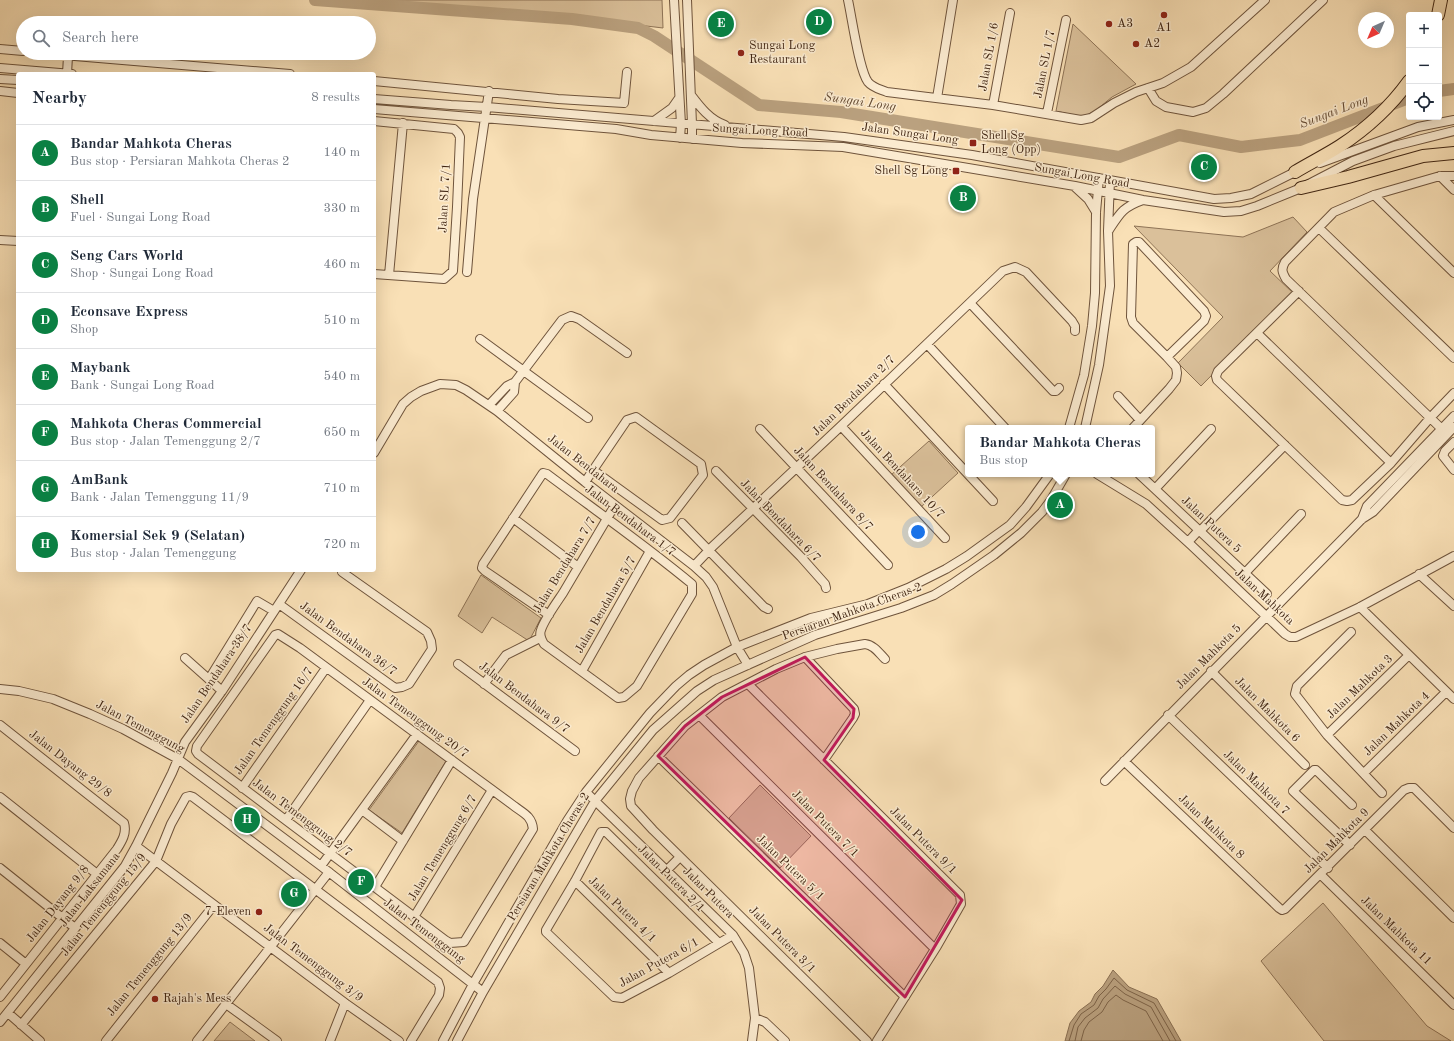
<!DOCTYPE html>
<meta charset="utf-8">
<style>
body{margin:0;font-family:"Old Standard TT",serif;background:#f2f2f3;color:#1f2937}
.controls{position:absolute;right:12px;top:12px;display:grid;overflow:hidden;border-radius:4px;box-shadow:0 4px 16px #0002}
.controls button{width:36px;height:36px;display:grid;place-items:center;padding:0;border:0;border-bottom:1px solid #e0e1e3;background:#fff;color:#1f2937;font:20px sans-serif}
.compass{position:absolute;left:1358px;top:12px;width:36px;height:36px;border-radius:50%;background:#fff;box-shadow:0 4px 16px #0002;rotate:224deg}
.you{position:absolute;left:918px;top:532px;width:14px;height:14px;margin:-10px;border:3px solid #fff;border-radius:50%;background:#1a73e8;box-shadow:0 0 0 6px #1a73e833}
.badge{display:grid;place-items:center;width:26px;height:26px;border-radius:50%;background:#0b8043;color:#fff;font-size:13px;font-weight:700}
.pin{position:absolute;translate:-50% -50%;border:2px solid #fff;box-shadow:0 1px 4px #0006}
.popup{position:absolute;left:965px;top:425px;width:190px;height:52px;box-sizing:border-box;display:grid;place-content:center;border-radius:4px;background:#fff;filter:drop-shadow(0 1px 3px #0005);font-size:13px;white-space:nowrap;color:#747a83}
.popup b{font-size:15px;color:#1f2937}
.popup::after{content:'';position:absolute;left:50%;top:100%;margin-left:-8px;border:8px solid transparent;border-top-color:#fff}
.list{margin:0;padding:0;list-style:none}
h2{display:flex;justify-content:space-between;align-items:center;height:52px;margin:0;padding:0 16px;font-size:17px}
h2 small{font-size:13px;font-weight:400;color:#747a83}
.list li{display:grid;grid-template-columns:26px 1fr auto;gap:12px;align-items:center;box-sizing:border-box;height:56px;padding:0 16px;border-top:1px solid #e0e1e3}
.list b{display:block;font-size:15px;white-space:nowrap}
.list p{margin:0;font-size:13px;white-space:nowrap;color:#747a83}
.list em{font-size:13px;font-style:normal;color:#747a83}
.icon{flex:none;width:22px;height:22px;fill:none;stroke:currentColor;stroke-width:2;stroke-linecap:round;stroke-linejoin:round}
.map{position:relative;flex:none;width:1454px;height:1041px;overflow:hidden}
.search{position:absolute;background:#fff;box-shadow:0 4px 16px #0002;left:16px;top:16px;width:360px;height:44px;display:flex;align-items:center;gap:10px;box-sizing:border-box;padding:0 14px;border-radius:22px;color:#747a83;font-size:15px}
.panel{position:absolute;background:#fff;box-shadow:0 4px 16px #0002;left:16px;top:72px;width:360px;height:500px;border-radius:4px}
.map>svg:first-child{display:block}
.green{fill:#dac09a;stroke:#8e7356}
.water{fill:#baa17f;stroke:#8a7054}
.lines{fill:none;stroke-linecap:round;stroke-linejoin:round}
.shore{stroke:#7e6449;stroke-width:1}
.river{stroke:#baa17f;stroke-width:12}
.minor-casing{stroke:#6f543c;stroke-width:10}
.highway-casing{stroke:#412613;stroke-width:14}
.minor{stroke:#fbebd0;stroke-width:8}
.highway{stroke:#f9e0b6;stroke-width:12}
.marked{fill:#c2185b;fill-opacity:0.2;stroke:#c2185b;stroke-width:3;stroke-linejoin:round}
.poi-dot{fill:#8f2418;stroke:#fbebd0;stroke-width:1.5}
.labels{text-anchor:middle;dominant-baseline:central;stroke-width:3;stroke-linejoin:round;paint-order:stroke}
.poi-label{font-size:12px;fill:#412613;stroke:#fbebd0;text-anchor:start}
.street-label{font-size:12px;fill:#412613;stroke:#fbebd0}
.water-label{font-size:13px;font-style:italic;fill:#654b33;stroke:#fbebd0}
</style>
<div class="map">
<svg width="1454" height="1041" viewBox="0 0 1454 1041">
<rect width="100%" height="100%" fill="#f9e0b6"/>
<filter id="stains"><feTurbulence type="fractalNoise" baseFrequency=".005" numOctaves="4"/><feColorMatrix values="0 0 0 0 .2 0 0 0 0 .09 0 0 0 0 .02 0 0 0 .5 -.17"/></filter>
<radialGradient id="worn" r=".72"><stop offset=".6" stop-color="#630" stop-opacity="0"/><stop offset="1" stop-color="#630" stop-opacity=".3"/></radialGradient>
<!-- green -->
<path class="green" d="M 362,0 L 662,0 L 663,28 L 556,15 Z
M 1073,24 L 1136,84 L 1112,97 L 1095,111 L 1082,117 L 1056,111 Z
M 1293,217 L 1307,232 L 1270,271 L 1293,293 L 1201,386 L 1178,363 L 1223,317 L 1134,226 L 1243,237 Z
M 929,441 L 958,473 L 921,507 L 891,475 Z
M 481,575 L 541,618 L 529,641 L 492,617 L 482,633 L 458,616 Z
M 419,741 L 446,761 L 402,833 L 369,810 Z
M 760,785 L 811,836 L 780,868 L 729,818 Z
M 1323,903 L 1427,1026 L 1451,1041 L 1324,1041 L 1261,961 Z
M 230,1022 L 255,1041 L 214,1041 Z"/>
<!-- water -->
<path class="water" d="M 1113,970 L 1129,987 L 1157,999 L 1181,1041 L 1065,1041 L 1070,1023 L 1079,1011 L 1091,1002 L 1095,994 L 1103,986 Z"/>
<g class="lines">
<!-- shore -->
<path class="shore" d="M 1069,1041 L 1074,1025 L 1081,1014 L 1094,1005 L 1099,996 L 1106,989 L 1114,978 L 1127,990 L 1154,1003 L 1176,1041
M 1075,1041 L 1078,1027 L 1085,1018 L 1098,1008 L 1103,999 L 1115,986 L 1125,994 L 1151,1007 L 1170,1041
M 1081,1041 L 1084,1030 L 1089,1022 L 1102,1012 L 1108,1002 L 1116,995 L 1123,1000 L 1146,1011 L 1163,1041"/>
<!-- river -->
<path class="river" d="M 315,0 L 572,19 L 638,28 L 654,36 L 759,105 L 841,112 L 1119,157 L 1179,135 L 1241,147 L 1300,140 L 1409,98
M 1439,91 L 1454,89"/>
<!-- minor casing -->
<g class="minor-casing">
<path id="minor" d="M 674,0 L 681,124 L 680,138
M 687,0 L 692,124 L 692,139
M 848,0 C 852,18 859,70 868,82 C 873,88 880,89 887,92 L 993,105 L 1081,120 L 1091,118 L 1114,103 L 1136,92 L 1163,83 L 1191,67 L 1265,0
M 0,49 L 23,51
M 39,53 L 290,74
M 0,68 L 72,74
M 67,74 L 68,56
M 0,79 L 18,80
M 374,81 L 558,99 L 624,103 L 627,72
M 1148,88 L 1156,101 L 1166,107 L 1193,112 L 1206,108 L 1223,94 L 1323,0
M 0,91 L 18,93
M 691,95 C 700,107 710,120 725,125
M 937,98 L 953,0
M 374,99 L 451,105 L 487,107 L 844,137 L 972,155 L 1214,199 L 1231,198 L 1251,194 L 1299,170
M 993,105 L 1010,13
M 374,109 L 616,129 L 651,135 L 742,143 L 843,147 L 1075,186 L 1143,200 L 1224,212 L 1241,211 L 1257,206 L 1301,188 L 1353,161 L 1394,146 L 1454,131
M 1047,113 L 1066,20
M 374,121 L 454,129 L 458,133 L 460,137 L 457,207 L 453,271 L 444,279 L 374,274
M 654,121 L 672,108 L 679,98
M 1320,163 L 1418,127 L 1454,120
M 1440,176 L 1454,190
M 1075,187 L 1088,199 L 1096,212
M 1374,195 L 1454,273
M 1319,228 L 1454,358
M 1109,230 C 1120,213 1123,207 1143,200
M 0,240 L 18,241
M 467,272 L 473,199 L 489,91
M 389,275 L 403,123
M 1299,291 L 1218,371 L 1216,376 L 1217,380 L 1342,500 L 1347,501 L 1352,500 L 1391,463 L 1430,418 L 1454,393
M 970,303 L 1053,391 L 1056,391 L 1059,388
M 1257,333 L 1391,463
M 480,339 L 588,418
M 927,344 L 1005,428
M 884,384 L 993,501
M 1118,396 L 1140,420
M 489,405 L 507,386 L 515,382 L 562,320 L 571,316 L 579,319 L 627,353
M 497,411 L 514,392 L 515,382
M 841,426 L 945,538
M 1069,428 L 1084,375 L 1092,326 L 1095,293 L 1096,212 L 1099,178
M 1085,428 L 1099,365 L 1110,286 L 1108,231 L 1110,180
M 1133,428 L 1169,389 L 1176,380 L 1177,373 L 1176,367 L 1167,357 L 1133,323 L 1131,317 L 1133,244 L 1136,242 L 1139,242 L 1204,311 L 1206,316 L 1204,321 L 1167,357
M 760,429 L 888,565
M 1447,434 L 1286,279 C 1282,272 1281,269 1285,262 L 1334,212 L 1374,195 L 1440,176 L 1454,176
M 1454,442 L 1445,451 L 1443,456 L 1454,470
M 374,453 L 403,404 L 411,397 L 421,391 L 440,384 L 456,385 L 466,390 L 497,411 L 585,482 L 694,566 L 706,577 L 713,587 L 737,647 L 748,665
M 716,471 L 801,557 L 825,584 L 826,588
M 1097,474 L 1146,504 L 1191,545 L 1285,634 L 1290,637 L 1296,637 L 1360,607 L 1454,556
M 1139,474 L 1267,594
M 585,482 L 627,420 L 636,417 L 701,464 L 703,475 L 670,518 L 662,520 L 593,470
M 1155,489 L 1211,429
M 513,518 L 578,567
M 1362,519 L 1367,506 L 1454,416
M 682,523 L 764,607 L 768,609
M 1200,531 L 1285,445
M 1188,542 L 1199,530
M 694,566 L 712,547 L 841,426 L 1003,271 L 1015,267 L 1026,272 L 1072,321 L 1075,326 L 1075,331
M 1245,573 L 1301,514
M 1419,574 L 1454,606
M 279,604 L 395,688 L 402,687 L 409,684 L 432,649 L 431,641 L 427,632 L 342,572
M 1360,607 L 1454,699
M 549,615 L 485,571 L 482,568 L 483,564 L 543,473 L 547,474 C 595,510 645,545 692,584 L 692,594 L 637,686 L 624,697 L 618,698 L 544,644 C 541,639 539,635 541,630 C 544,620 557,602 563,593 C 580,564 598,534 615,505
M 1351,632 L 1297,686 L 1295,694 L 1327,735 L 1382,793
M 278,634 L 300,648 L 514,806 C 523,813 532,816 533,829 L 464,942 L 450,943 L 445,940 L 198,754 L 196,751 L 197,746 L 275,635 Z
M 805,657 L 854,709 L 855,714 L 853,718 L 824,760
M 185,658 L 222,691
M 458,664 L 575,751
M 582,671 L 650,551
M 1211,671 L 1305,765
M 209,679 L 257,601 L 274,611
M 484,684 L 506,655 L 540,638
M 748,684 L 960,895 L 961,904 L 937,946 L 877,1041
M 0,689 L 19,691 L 53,699 L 90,714 L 123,729 L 178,759 L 321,866 L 483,992
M 699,715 L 935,949
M 1168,715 L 1328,868
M 0,725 L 124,823 C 127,833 122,841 117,849 L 0,997
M 1327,735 L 1409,655
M 658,756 L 905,997
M 1124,761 L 1279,908 L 1282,910 L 1285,909 L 1404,790 L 1409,788 L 1414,788 L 1454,828
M 1364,773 L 1446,692
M 1105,781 L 1362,519 L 1373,512 L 1454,427
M 242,788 L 326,668
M 586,792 L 733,935 L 744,953 L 749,968 L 755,1018 L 752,1041
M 0,797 L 97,874
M 362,810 L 403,841
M 286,820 L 370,700
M 1365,830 L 1454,918
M 1350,845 L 1293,791 L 1314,770 L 1316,770 L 1352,805
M 136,846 L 345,1003 L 399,1041
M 321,866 L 417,734
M 0,868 L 75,928
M 667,870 L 680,857
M 1320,874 L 1454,1005
M 575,881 L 669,973
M 375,887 L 452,760
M 414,917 L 492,790
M 0,943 L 26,964
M 719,943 L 606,832 L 601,832 L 575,881 L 546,930 L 546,932 L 614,997 L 622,998 L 669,973 L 733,935
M 226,1004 L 277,1041
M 8,1013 L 40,1041
M 755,1018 L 765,1022 L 785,1041
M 0,1022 L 125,866 L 136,846 L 172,773 L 185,742 L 222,691 L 301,570
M 21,1025 L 156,861 L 171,824 L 186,797 L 190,796 L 193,797 L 438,982 L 440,988 L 439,995 L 411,1041
M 106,1041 L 214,905
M 197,1041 L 329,872
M 330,1041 L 345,1003
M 443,1041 L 473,984 L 567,821 L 586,792 L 650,713 L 676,686 L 689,675 L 704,665 L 737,647 L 811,618 L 868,604 L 908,588 L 946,569 L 967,556 L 1010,525 L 1026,507 L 1050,474
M 457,1041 L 483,992 L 595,801 L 653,730 L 697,691 L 714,680 L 815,635 L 901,608 L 934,595 L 952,584 L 994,555 L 1021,533 L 1042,512 L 1051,500 L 1066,474
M 867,1041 L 653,830 L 631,806 L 630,799 L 632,791 L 639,778 L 685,726 L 722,697 L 776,669 L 805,657 L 837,649 L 865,644 C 874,645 879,653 885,659"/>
</g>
<!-- highway casing -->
<g class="highway-casing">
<path id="highway" d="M 1438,15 L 1441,0
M 1295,172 C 1310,163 1326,155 1340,146 C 1366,129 1391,106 1409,81
M 1301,188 L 1348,177 L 1423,156 L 1454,153"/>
</g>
<!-- minor -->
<use href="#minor" class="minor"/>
<!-- highway -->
<use href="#highway" class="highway"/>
</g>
<!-- marked area -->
<path class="marked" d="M 805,657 L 854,709 L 853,718 L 824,760 L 962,900 L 905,997 L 658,756 L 685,726 L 722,697 Z"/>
<!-- markers -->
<g class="poi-dot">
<circle cx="1164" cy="15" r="4"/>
<circle cx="1109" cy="24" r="4"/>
<circle cx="1136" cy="44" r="4"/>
<circle cx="741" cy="53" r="4"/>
<rect x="969" y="139" width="8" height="8" rx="2"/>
<rect x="952" y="167" width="8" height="8" rx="2"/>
<circle cx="259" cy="912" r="4"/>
<circle cx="155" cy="999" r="4"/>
</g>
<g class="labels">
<!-- poi labels -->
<g class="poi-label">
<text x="1117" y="24">A3</text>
<text x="1164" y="28" text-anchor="middle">A1</text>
<text x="1144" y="44">A2</text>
<text x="749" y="46">Sungai Long<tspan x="749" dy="14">Restaurant</tspan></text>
<text x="981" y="136">Shell Sg<tspan x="981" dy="14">Long (Opp)</tspan></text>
<text x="948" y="171" text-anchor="end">Shell Sg Long</text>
<text x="251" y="912" text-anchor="end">7-Eleven</text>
<text x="163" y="999">Rajah's Mess</text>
</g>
<!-- street labels -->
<g class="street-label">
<text transform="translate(989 57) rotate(-80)">Jalan SL 1/6</text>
<text transform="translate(1045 64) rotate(-79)">Jalan SL 1/7</text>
<text transform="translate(760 131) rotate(3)">Sungai Long Road</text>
<text transform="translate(910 134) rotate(8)">Jalan Sungai Long</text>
<text transform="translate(1082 176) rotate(10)">Sungai Long Road</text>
<text transform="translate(445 198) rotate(-87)">Jalan SL 7/1</text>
<text transform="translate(854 396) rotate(-44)">Jalan Bendahara 2/7</text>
<text transform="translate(583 464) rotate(38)">Jalan Bendahara</text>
<text transform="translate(902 474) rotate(47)">Jalan Bendahara 10/7</text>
<text transform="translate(833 489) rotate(47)">Jalan Bendahara 8/7</text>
<text transform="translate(630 521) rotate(37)">Jalan Bendahara 1/7</text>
<text transform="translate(780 521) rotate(46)">Jalan Bendahara 6/7</text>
<text transform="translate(1211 525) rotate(43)">Jalan Putera 5</text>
<text transform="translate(565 565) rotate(-59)">Jalan Bendahara 7/7</text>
<text transform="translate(1264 597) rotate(43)">Jalan Mahkota</text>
<text transform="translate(606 605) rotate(-60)">Jalan Bendahara 5/7</text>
<text transform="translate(852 612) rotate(-20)">Persiaran Mahkota Cheras 2</text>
<text transform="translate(348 639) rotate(36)">Jalan Bendahara 36/7</text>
<text transform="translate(1209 657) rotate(-45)">Jalan Mahkota 5</text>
<text transform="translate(217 674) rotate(-56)">Jalan Bendahara 38/7</text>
<text transform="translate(1360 687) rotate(-44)">Jalan Mahkota 3</text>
<text transform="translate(524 698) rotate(37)">Jalan Bendahara 9/7</text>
<text transform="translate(1267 710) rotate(45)">Jalan Mahkota 6</text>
<text transform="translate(415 718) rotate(36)">Jalan Temenggung 20/7</text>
<text transform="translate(274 721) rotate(-55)">Jalan Temenggung 16/7</text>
<text transform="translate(1397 724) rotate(-44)">Jalan Mahkota 4</text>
<text transform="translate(140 727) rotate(28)">Jalan Temenggung</text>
<text transform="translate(70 764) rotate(38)">Jalan Dayang 29/8</text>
<text transform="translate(1256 783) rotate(44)">Jalan Mahkota 7</text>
<text transform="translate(302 818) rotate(37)">Jalan Temenggung 2/7</text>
<text transform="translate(825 824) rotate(45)">Jalan Putera 7/1</text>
<text transform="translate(1211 827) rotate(44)">Jalan Mahkota 8</text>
<text transform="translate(923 841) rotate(45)">Jalan Putera 9/1</text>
<text transform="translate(1337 841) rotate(-45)">Jalan Mahkota 9</text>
<text transform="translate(443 848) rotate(-59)">Jalan Temenggung 6/7</text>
<text transform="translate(549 857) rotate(-59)">Persiaran Mahkota Cheras 2</text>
<text transform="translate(790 868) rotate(44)">Jalan Putera 5/1</text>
<text transform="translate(671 879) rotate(45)">Jalan Putera 2/1</text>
<text transform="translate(90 890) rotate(-52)">Jalan Laksamana</text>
<text transform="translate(708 893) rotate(45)">Jalan Putera</text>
<text transform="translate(58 904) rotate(-52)">Jalan Dayang 9/8</text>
<text transform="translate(104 905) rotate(-51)">Jalan Temenggung 15/9</text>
<text transform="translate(622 910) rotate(44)">Jalan Putera 4/1</text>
<text transform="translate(424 931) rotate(37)">Jalan Temenggung</text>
<text transform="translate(1396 931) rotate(44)">Jalan Mahkota 11</text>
<text transform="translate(782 940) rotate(45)">Jalan Putera 3/1</text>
<text transform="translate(313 963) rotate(37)">Jalan Temenggung 3/9</text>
<text transform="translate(659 963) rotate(-29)">Jalan Putera 6/1</text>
<text transform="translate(150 965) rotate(-51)">Jalan Temenggung 13/9</text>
</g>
<!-- water labels -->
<g class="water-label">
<text transform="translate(860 102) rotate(8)">Sungai Long</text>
<text transform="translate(1334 112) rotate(-21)">Sungai Long</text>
</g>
</g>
<rect width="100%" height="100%" filter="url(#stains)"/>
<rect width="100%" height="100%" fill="url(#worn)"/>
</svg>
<div class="controls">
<button>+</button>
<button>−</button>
<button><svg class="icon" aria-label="locate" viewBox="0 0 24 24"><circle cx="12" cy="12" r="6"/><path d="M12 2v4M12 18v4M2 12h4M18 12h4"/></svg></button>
</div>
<svg class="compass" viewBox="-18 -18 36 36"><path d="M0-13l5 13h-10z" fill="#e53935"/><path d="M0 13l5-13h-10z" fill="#747a83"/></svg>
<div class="you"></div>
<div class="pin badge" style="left:1060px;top:505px">A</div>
<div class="popup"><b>Bandar Mahkota Cheras</b>Bus stop</div>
<div class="pin badge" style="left:963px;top:198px">B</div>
<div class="pin badge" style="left:1204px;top:167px">C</div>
<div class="pin badge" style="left:819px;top:22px">D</div>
<div class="pin badge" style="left:721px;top:24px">E</div>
<div class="pin badge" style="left:361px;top:882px">F</div>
<div class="pin badge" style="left:294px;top:894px">G</div>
<div class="pin badge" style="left:247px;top:820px">H</div>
<div class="search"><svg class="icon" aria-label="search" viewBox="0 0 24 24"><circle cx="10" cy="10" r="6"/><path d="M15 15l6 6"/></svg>Search here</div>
<section class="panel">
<h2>Nearby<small>8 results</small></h2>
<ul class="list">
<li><span class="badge">A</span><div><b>Bandar Mahkota Cheras</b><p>Bus stop · Persiaran Mahkota Cheras 2</p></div><em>140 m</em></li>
<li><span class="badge">B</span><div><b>Shell</b><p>Fuel · Sungai Long Road</p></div><em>330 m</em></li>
<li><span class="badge">C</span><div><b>Seng Cars World</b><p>Shop · Sungai Long Road</p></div><em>460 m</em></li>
<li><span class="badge">D</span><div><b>Econsave Express</b><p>Shop</p></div><em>510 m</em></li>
<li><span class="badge">E</span><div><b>Maybank</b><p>Bank · Sungai Long Road</p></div><em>540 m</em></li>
<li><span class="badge">F</span><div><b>Mahkota Cheras Commercial</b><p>Bus stop · Jalan Temenggung 2/7</p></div><em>650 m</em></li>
<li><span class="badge">G</span><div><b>AmBank</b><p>Bank · Jalan Temenggung 11/9</p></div><em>710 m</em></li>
<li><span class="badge">H</span><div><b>Komersial Sek 9 (Selatan)</b><p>Bus stop · Jalan Temenggung</p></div><em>720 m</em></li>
</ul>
</section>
</div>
